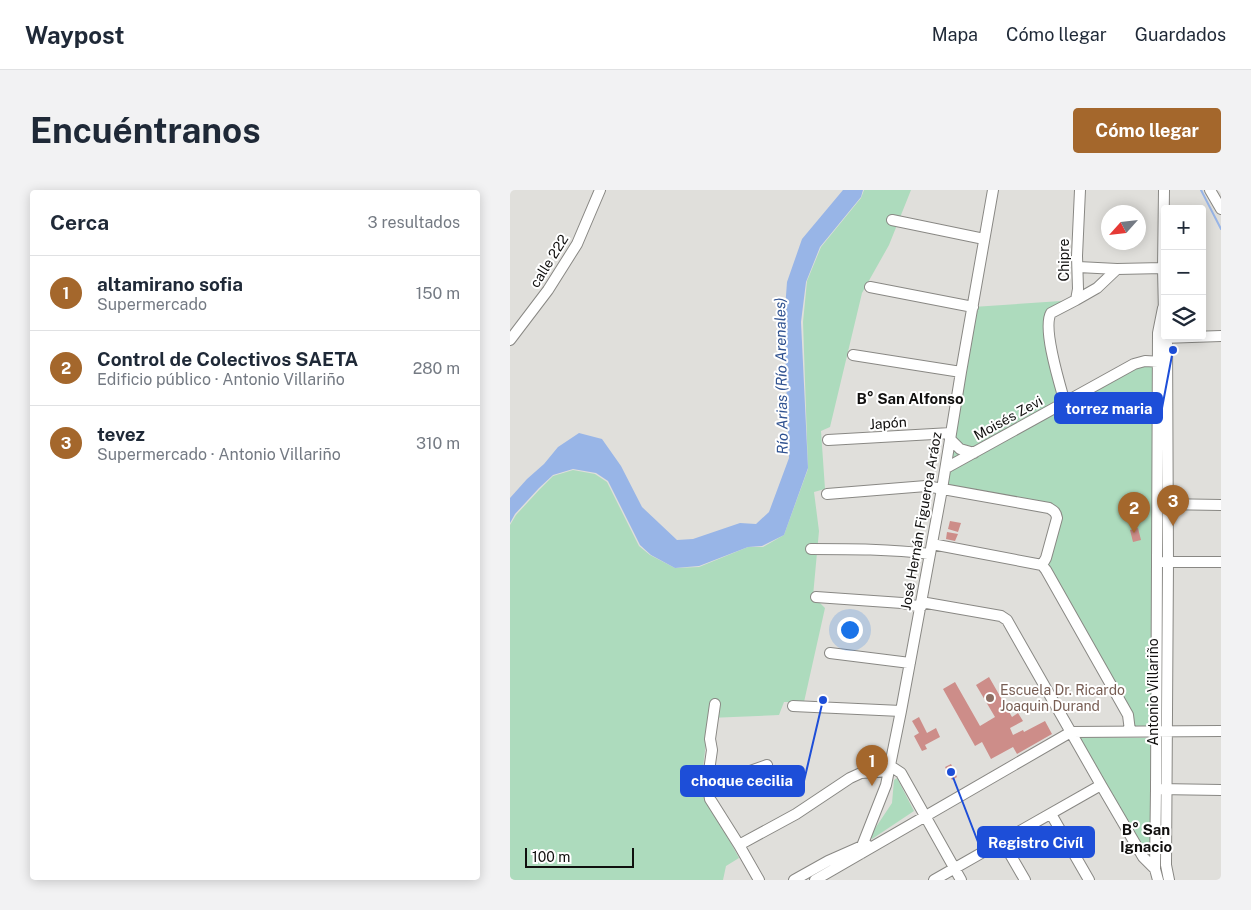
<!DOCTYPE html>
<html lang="es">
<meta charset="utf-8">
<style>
body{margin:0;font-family:"Public Sans",sans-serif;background:#f2f2f3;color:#1f2937}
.controls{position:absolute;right:15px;top:15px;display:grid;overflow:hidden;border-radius:5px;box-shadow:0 2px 12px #0003}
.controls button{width:45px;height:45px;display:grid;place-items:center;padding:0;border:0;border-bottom:1px solid #e0e1e3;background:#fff;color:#1f2937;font:25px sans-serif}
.compass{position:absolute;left:591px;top:15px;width:45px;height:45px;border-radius:50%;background:#fff;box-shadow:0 2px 12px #0003;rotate:243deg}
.scale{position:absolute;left:15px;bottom:12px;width:109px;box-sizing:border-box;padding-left:5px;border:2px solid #11100f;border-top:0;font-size:14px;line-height:18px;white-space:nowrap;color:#11100f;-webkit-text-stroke:4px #fff;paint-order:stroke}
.you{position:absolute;left:339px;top:439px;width:18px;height:18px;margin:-12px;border:4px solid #fff;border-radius:50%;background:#1a73e8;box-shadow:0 0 0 8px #1a73e833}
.badge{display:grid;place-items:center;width:32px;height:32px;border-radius:50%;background:#a4672c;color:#fff;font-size:16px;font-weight:700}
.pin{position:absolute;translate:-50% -41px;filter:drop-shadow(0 1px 2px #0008)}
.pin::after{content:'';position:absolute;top:26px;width:18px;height:15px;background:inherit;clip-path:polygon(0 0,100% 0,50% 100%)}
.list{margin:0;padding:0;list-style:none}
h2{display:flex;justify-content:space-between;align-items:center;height:65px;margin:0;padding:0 20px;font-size:21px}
h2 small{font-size:16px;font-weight:400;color:#747a83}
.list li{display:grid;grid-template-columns:32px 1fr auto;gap:15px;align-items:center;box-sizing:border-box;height:75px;padding:0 20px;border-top:1px solid #e0e1e3}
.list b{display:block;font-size:19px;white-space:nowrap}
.list p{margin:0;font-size:16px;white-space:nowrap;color:#747a83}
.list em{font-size:16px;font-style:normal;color:#747a83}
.icon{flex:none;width:28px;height:28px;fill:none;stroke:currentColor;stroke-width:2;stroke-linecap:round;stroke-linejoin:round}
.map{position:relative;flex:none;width:711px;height:690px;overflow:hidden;border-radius:5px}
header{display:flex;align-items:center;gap:30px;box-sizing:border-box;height:70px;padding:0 25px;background:#fff;border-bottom:1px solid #e0e1e3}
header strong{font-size:24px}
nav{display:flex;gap:28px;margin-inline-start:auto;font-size:18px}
.intro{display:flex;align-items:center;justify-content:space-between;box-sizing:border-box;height:120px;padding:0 30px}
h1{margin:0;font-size:35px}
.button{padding:12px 22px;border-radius:5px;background:#a4672c;color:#fff;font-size:18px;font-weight:700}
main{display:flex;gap:30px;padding:0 30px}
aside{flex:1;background:#fff;border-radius:5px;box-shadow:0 2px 12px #0003}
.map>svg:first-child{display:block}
.green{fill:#addbbd}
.water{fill:#98b5e7}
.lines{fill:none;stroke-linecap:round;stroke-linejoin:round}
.stream{stroke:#98b5e7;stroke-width:2}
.building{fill:#cd8d89}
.minor-casing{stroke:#898884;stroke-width:12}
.minor{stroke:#fff;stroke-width:10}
.education-dot{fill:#8d6e63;stroke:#fff;stroke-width:2}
.labels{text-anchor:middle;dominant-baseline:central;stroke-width:4;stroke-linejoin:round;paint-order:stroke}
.street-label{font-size:14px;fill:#11100f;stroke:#fff}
.education-label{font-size:14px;fill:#785e54;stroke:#fff;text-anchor:start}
.water-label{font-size:15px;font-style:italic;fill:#315391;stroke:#fff}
.neighbourhood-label{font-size:15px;font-weight:bold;fill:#11100f;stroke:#fff}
.leader{fill:none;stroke:#1d4ed8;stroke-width:2}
.callout-dot{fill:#1d4ed8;stroke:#fff;stroke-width:2}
.callout{fill:#1d4ed8;stroke:#1d4ed8;stroke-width:2}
.callout-label{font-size:15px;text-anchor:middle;font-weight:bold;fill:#fff}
</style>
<header>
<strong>Waypost</strong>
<nav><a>Mapa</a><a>Cómo llegar</a><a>Guardados</a></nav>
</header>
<div class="intro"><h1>Encuéntranos</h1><a class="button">Cómo llegar</a></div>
<main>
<aside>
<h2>Cerca<small>3 resultados</small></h2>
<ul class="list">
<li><span class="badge">1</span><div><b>altamirano sofia</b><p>Supermercado</p></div><em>150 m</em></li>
<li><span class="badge">2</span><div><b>Control de Colectivos SAETA</b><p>Edificio público · Antonio Villariño</p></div><em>280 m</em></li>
<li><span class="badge">3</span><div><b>tevez</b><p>Supermercado · Antonio Villariño</p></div><em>310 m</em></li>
</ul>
</aside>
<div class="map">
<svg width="711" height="690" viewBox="0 0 711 690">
<rect width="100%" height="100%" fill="#e0dfdb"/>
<!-- green -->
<path class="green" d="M 354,0 L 401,0 L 379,55 L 352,103 L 320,237 L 311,241 L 315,299 L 304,302 L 309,341 L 303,406 L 315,418 L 294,512 L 274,512 L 269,525 L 199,528 L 191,594 L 204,622 L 229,668 L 216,676 L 213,690 L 0,690 L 0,335 L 6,325 L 30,299 L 43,286 L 63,280 L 85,284 L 97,292 L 129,356 L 140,365 L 165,378 L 189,377 L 238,357 L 253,357 L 274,345 L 298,279 L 293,132 L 297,91 L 311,57 L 351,8 Z
M 566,110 L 541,123 L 555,213 L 629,172 L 647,171 L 646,541 L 620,541 L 618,525 L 532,375 L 546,324 L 432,299 L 463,117 Z
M 567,547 L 641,548 L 641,662 L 634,663 Z
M 387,588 L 404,621 L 362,649 L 360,646 L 382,613 L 384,590 Z"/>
<!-- water -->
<path class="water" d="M 333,0 L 353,0 L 351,7 L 310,57 L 296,92 L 291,132 L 298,278 L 274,345 L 252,356 L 238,357 L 189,376 L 165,378 L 141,365 L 130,355 L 98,291 L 86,283 L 63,279 L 43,285 L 29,298 L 5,324 L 0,333 L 0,308 L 17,289 L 34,274 L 48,257 L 69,243 L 92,249 L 111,276 L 132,317 L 167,350 L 183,349 L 230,333 L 246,334 L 259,322 L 279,268 L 274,133 L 277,92 L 292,49 Z"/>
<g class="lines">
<!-- stream -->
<path class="stream" d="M 691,0 L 711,39"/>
</g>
<!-- building -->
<path class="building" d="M 440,331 L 451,333 L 448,342 L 438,339 Z
M 628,338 L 631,350 L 623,352 L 620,340 Z
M 437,342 L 448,344 L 445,351 L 436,349 Z
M 479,487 L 502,527 L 508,523 L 513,531 L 500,538 L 503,545 L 513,540 L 514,542 L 535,531 L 542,544 L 507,564 L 503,557 L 481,569 L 472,552 L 465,556 L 433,499 L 445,492 L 470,536 L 485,527 L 466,495 Z
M 409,527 L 417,543 L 426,538 L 430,547 L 415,555 L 417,559 L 412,561 L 404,546 L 409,543 L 402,531 Z
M 441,574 L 447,587 L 442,590 L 435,577 Z"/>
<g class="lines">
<!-- minor casing -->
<g class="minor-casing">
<path id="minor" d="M 700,0 L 711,19
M 382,30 L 474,49
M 568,77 L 607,79 L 653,78
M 360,97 L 463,117
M 566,110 L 587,98 L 607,79
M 654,124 L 653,78 L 654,0
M 657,146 L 658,372 L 656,675 L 659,690
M 652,148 L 711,146
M 0,150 L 38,100 L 67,54 L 90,0
M 343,165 L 451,182
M 555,213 C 550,195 532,138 541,123 L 566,110 L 568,99 L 567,66 L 570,0
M 440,249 L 450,259 L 464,263
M 318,250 L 441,243
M 436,278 L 624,174 L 635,171 L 652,172
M 317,304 L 416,296 L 539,318 C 544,321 546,322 547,328 L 536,368 L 532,375
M 651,314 L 711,315
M 422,354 L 532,375 L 536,380 L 618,525 L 620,541
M 301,359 C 341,359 380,359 420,364
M 653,372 L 711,372
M 306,407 L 392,413 L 411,417
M 411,412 L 491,426 L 497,430 L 591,595 L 633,667 L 645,679 L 648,690
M 320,463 L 400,473
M 205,514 L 200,549 L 202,560 L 198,588 L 198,596 L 200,609 L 229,655 L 249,690
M 283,516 L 391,521
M 379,575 L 391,583 L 451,690
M 198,596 L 257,575
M 649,599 L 711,600
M 541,624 L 579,690
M 493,652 L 515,690
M 229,655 L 286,624 L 340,588 L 351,583 L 379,581
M 352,663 L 352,656 L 376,595 L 391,521 L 432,299 L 451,182 L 483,0
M 645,679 L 646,599 L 648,143 L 653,118
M 284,690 L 318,671 L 352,656 L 357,655
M 305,690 L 561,542 L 711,541
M 424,690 L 591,595"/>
</g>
<!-- minor -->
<use href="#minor" class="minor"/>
</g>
<!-- markers -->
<circle class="education-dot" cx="480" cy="508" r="5"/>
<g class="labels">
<!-- street labels -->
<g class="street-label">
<text transform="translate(554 70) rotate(-90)">Chipre</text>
<text transform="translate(39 71) rotate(-58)">calle 222</text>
<text transform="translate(498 228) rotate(-29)">Moisés Zevi</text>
<text transform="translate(378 233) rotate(-4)">Japón</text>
<text transform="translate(411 331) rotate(-80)">José Hernán Figueroa Aráoz</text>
<text transform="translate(643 502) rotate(-90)">Antonio Villariño</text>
</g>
<!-- education labels -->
<g class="education-label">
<text x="490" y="500">Escuela Dr. Ricardo<tspan x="490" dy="16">Joaquin Durand</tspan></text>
</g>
<!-- water labels -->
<g class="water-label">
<text transform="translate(271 186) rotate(-91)">Río Arias (Río Arenales)</text>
</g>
<!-- neighbourhood labels -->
<g class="neighbourhood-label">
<text x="400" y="208">B° San Alfonso</text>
<text x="636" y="639">B° San<tspan x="636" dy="17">Ignacio</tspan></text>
</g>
</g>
<!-- callouts -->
<path class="leader" d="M663 160L652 218M313 510L294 591M441 582L468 652"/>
<g class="callout-dot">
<circle cx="663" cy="160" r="5"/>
<circle cx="313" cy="510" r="5"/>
<circle cx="441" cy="582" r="5"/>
</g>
<g class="callout">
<rect x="545" y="203" width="107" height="30" rx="5"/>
<rect x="171" y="576" width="123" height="30" rx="5"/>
<rect x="468" y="637" width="116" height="30" rx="5"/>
</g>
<g class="callout-label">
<text x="599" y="224">torrez maria</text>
<text x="232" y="596">choque cecilia</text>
<text x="526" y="658">Registro Civíl</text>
</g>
</svg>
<div class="controls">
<button>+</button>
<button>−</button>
<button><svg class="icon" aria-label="layers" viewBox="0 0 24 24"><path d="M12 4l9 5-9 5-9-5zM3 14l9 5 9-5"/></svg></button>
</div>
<svg class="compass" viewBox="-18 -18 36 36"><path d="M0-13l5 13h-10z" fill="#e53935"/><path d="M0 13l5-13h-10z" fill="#747a83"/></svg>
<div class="scale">100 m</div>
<div class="you"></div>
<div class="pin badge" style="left:362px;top:596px">1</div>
<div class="pin badge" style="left:624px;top:343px">2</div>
<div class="pin badge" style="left:663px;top:336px">3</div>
</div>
</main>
